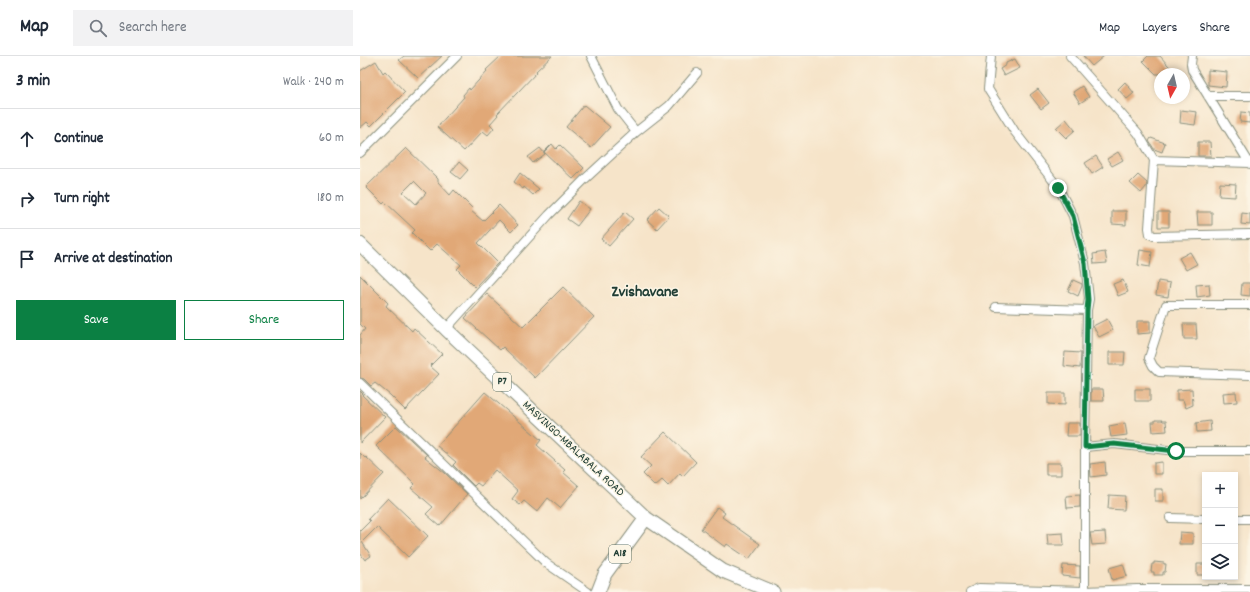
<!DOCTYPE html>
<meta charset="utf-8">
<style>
body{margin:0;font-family:Dekko,sans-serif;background:#f2f2f3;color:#1f2937}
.controls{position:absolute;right:12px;bottom:12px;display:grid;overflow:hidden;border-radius:0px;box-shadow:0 2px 6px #0003}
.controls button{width:36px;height:36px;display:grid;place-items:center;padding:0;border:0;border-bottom:1px solid #e0e1e3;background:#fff;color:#1f2937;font:20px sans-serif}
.compass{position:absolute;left:794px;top:12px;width:36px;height:36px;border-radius:50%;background:#fff;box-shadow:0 2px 6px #0003;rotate:188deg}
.stop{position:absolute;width:12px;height:12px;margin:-9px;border:3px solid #0b8043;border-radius:50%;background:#fff}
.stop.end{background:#0b8043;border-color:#fff;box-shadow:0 1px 4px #0008}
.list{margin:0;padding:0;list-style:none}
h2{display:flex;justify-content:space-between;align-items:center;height:52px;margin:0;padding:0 16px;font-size:17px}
h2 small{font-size:13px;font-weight:400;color:#747a83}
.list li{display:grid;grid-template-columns:26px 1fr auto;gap:12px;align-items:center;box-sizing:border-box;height:60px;padding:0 16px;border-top:1px solid #e0e1e3}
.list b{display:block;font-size:15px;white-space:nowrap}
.list em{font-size:13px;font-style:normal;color:#747a83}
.actions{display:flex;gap:8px;padding:12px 16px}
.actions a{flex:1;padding:9px 0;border:1px solid #0b8043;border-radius:0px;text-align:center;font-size:14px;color:#0b8043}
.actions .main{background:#0b8043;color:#fff}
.icon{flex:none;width:22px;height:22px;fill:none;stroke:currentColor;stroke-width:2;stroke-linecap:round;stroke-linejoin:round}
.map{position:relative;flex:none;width:890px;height:536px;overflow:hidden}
header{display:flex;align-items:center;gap:24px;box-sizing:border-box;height:56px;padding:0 20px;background:#fff;border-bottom:1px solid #e0e1e3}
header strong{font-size:19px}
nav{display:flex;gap:22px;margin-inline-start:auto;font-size:14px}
.search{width:280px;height:36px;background:#f2f2f3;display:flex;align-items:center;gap:10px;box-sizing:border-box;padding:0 14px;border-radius:0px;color:#747a83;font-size:15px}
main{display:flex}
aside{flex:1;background:#fff}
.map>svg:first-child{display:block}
.building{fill:#e1a877;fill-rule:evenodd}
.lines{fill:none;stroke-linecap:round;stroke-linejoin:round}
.minor-casing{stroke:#8a907e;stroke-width:10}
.trunk-casing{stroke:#8a907e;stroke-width:15}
.minor{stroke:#fff;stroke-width:8}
.trunk{stroke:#fff;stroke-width:13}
.route{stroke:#0b8043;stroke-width:5}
.labels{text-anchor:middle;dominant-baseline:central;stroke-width:3;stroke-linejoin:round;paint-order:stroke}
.shield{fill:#fcf5e5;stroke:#617469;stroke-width:1}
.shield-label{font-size:11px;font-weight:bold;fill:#1f3d34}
.street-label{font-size:12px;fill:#1f3d34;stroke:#fcf5e5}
.district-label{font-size:16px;font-weight:bold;fill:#1f3d34;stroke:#fcf5e5}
</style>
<header>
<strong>Map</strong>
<div class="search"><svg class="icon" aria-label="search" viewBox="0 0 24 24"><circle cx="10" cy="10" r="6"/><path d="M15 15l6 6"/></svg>Search here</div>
<nav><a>Map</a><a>Layers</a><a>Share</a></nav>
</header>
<main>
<aside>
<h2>3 min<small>Walk · 240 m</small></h2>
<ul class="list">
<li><svg class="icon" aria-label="ahead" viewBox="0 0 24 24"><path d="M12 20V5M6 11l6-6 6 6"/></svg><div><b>Continue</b></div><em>60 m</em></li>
<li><svg class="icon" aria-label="right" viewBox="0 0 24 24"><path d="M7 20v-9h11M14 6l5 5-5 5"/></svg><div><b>Turn right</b></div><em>180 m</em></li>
<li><svg class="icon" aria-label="arrive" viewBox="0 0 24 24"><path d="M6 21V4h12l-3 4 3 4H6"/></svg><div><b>Arrive at destination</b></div></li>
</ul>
<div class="actions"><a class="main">Save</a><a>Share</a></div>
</aside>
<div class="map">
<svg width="890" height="536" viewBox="0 0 890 536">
<rect width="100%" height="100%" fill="#fcf5e5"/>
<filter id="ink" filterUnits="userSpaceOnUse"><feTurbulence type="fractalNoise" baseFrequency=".025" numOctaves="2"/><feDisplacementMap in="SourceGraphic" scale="8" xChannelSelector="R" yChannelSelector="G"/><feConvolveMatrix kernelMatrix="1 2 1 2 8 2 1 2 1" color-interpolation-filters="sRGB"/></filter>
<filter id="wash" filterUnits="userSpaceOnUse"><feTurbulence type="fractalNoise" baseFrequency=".012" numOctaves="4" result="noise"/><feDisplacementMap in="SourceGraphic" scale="16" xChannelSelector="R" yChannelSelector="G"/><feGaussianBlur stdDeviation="0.9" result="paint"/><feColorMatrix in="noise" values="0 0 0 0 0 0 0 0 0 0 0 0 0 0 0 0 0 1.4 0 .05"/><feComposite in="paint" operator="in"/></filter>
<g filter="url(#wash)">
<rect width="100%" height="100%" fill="#f6e4c9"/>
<g id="blocks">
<!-- building -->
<path class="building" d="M 44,0 L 82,0 L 58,22 L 39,4 Z
M 141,0 L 192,0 L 176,15 L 177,16 L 137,58 L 138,59 L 130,68 L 134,72 L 128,79 L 123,75 L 104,95 L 77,71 L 104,41 L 103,39 L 109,32 L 110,34 L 127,15 L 126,14 Z
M 723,0 L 744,0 L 732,10 Z
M 788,0 L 800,0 L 816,18 L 796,18 L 783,5 Z
M 655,3 L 660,12 L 644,20 L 640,13 L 646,9 L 646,7 Z
M 16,5 L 23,17 L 25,15 L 45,36 L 11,70 L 7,66 L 0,72 L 0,15 Z
M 848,14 L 867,16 L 866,31 L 848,29 Z
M 765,26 L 774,37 L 767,43 L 758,33 Z
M 722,30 L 729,41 L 720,47 L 713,36 Z
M 678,33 L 689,47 L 681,53 L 670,39 Z
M 224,49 L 250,71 L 231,92 L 206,71 Z
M 821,54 L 837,56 L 835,69 L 820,67 Z
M 881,56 L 890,57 L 890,67 L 880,66 Z
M 706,63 L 715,74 L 706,82 L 696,72 Z
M 791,82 L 805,87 L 802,96 L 794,93 L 789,85 Z
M 838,86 L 850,86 L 851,100 L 838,100 Z
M 192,88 L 196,93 L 200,89 L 224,112 L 213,123 L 184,96 Z
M 46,92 L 78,123 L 78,126 L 90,139 L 94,134 L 113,153 L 111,155 L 123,165 L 139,149 L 158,169 L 151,176 L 139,164 L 118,187 L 138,207 L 115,231 L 97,213 L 101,209 L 77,188 L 70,195 L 52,177 L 55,174 L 25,146 L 23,148 L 6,131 ZM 54,125 L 66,137 L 56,148 L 43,136 Z
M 180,92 L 185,98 L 173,107 L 168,101 Z
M 758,96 L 763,104 L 752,110 L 747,103 Z
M 736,100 L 743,111 L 732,118 L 725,107 Z
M 99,106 L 108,114 L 100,123 L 91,116 Z
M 160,117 L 179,133 L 173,139 L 164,131 L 163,133 L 154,126 Z
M 778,119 L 787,127 L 786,131 L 781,137 L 770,127 Z
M 860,127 L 876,128 L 875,141 L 859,140 Z
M 219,145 L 230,153 L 217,170 L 207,163 Z
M 299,151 L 309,160 L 297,173 L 287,164 Z
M 752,155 L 766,155 L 766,169 L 752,168 Z
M 265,156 L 273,163 L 249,190 L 241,183 Z
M 798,156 L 809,156 L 809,171 L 798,171 Z
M 837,156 L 852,156 L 852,169 L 838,169 Z
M 882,157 L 890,158 L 890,169 L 881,168 Z
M 780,194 L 792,196 L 790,211 L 778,209 Z
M 745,196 L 747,207 L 734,208 L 733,198 Z
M 830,196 L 837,208 L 826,214 L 819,202 Z
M 0,219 L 28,247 L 26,250 L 52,275 L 54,272 L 82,298 L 70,310 L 79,318 L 45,354 L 30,339 L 15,327 L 11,330 L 4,323 L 0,322 L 0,279 L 5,273 L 0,268 Z
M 713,224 L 722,228 L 722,230 L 718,240 L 708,235 Z
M 763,224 L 768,236 L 758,240 L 753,228 Z
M 798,225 L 810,227 L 808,241 L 796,239 Z
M 882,227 L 890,227 L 890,240 L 881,239 Z
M 849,228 L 850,239 L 837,241 L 836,229 Z
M 203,231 L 234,261 L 175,322 L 143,291 L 140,294 L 105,262 L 127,238 L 163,271 Z
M 747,263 L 753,274 L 739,281 L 733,270 Z
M 777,265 L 790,265 L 790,277 L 777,278 Z
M 823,268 L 836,268 L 837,283 L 824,283 Z
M 705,296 L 721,297 L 720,312 L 704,310 Z
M 749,296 L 765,296 L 764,309 L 749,309 Z
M 731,333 L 743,333 L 744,345 L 731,345 Z
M 775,333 L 790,333 L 790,345 L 775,345 Z
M 832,333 L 833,349 L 826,352 L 823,344 L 817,344 L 817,334 Z
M 0,335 L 3,338 L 2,339 L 25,361 L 0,387 Z
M 125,336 L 181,384 L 177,389 L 205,414 L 203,416 L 219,430 L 200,452 L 188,442 L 177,456 L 164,445 L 160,449 L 152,443 L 158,435 L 135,414 L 121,430 L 117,427 L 114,430 L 93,409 L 96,406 L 77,390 Z
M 876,336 L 877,346 L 864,347 L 863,337 Z
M 688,337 L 705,337 L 705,349 L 688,348 Z
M 795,364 L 802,364 L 803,365 L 806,365 L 807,375 L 793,376 L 792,366 L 795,366 Z
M 850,365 L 851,375 L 837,376 L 836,367 Z
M 707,367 L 720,367 L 720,380 L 706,380 Z
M 765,367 L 767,379 L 751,381 L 749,370 Z
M 36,370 L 67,399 L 65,401 L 85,417 L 107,438 L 80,470 L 66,458 L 73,451 L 51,432 L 55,428 L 16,390 Z
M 305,376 L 336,406 L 323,420 L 320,417 L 308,430 L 302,424 L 295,430 L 283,418 L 291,410 L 281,401 Z
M 0,397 L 5,402 L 6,401 L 24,418 L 0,443 Z
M 745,406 L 746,419 L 731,421 L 730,408 Z
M 802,406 L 802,418 L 794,418 L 794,407 Z
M 686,407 L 701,407 L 701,419 L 686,419 Z
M 795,433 L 803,433 L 803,445 L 795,445 Z
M 720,439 L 720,451 L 707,452 L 706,440 Z
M 749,439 L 765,440 L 764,454 L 748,453 Z
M 28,442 L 68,480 L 48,501 L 17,471 L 2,486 L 11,500 L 5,504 L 0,497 L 0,475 L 10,465 L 8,463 Z
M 357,451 L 365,457 L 362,461 L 400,488 L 389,503 L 367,488 L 365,491 L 341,473 Z
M 745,476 L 746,488 L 732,489 L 730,477 Z
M 820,476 L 833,477 L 833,488 L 819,488 Z
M 703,477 L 704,489 L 688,489 L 687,478 Z
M 794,506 L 804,507 L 804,508 L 806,508 L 805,516 L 803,516 L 803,519 L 794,519 L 794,516 L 791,516 L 792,508 L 794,508 Z
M 763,508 L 767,520 L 752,524 L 749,512 Z
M 837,508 L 845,508 L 845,519 L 837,519 Z
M 703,509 L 720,510 L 720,522 L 702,520 Z"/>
</g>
</g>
<g filter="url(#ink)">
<use href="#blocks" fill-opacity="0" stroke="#8a907e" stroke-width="1"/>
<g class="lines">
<!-- minor casing -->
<g class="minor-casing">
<path id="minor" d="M 231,0 L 258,53 L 276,76
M 631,0 L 628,33 L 655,76 L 698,131 L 713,160 L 725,207 L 729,243 L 727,254 L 725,391 L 725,535
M 710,0 L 778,77 L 794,104
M 832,0 L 831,8 L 832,14 L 890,108
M 848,40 L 890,40
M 0,97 L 97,0
M 890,107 L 794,104 L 789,172 L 790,178 L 794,180 L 890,178
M 890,249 L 806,249 L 789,302 L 793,310 L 799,316 L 890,319
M 636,251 L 727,254
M 86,273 L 189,159 L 225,123 L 276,76 L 309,50 L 337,17
M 0,327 L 186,507 L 228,536
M 725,391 L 754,388 L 816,395 L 890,395
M 810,462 L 845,463
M 875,463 L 890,463
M 610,536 L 619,532 L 725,535 L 777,533 L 890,533"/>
</g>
<!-- trunk casing -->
<g class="trunk-casing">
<path id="trunk" d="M 0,188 L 86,273 L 286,462 L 363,515 L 413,536
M 238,536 L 245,518 L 286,462"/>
</g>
<!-- minor -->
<use href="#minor" class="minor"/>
<!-- trunk -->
<use href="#trunk" class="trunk"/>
</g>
</g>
<g class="lines" filter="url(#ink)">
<!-- route -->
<path class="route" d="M 698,132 L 713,160 L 725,207 L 728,244 L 727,254 L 725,391 L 754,388 L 816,395"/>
</g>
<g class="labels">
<!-- shield labels -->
<g class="shield">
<rect x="133" y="317" width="18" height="18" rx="3"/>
<rect x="249" y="489" width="22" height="18" rx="3"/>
</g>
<g class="shield-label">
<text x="142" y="326">P7</text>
<text x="260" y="498">A18</text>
</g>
<!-- street labels -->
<g class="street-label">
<text transform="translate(213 393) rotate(43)">MASVINGO-MBALABALA ROAD</text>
</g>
<!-- district labels -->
<g class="district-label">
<text x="285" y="236">Zvishavane</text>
</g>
</g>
</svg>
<div class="controls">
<button>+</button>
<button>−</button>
<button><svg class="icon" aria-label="layers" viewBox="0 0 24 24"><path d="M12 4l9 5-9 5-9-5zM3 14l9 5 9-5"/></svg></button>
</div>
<svg class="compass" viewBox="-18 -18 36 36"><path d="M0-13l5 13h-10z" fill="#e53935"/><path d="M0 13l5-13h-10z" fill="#747a83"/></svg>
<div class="stop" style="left:816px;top:395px"></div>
<div class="stop end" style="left:698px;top:132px"></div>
</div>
</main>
